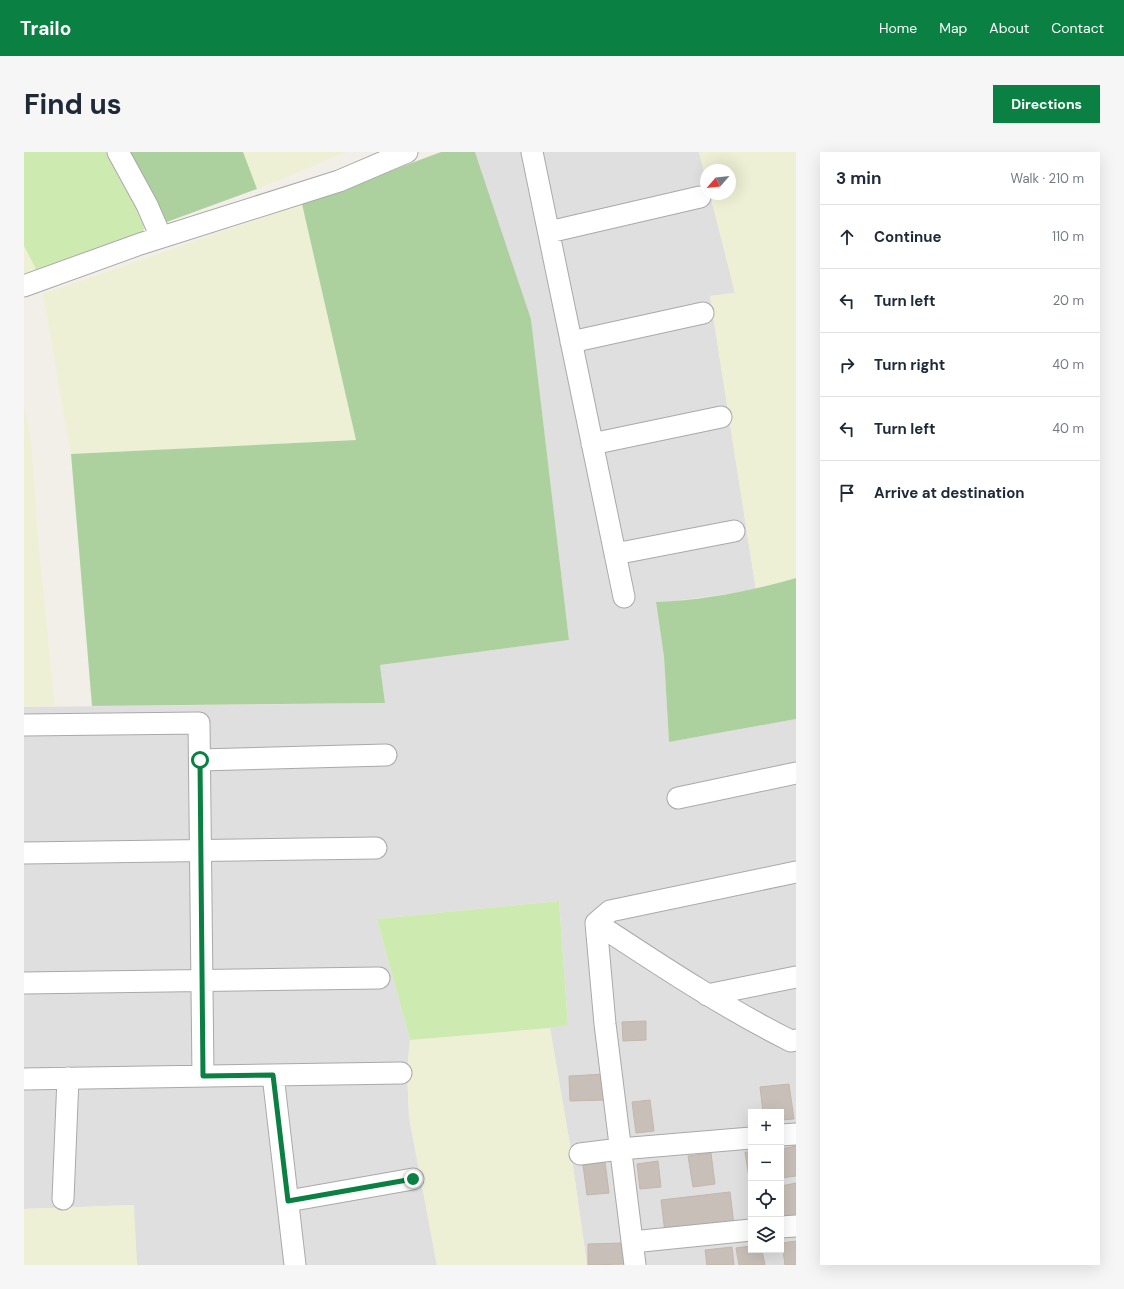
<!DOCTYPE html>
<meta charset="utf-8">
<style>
body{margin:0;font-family:"DM Sans",sans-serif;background:#f6f6f7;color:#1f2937}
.controls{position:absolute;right:12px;bottom:12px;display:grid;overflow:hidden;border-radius:0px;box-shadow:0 4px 16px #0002}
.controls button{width:36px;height:36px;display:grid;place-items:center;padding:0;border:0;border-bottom:1px solid #e0e1e3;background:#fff;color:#1f2937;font:20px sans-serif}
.compass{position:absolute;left:676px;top:12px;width:36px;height:36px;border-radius:50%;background:#fff;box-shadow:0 4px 16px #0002;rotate:242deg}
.stop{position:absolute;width:12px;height:12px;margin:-9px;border:3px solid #0b8043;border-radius:50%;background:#fff}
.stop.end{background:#0b8043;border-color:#fff;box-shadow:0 1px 4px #0008}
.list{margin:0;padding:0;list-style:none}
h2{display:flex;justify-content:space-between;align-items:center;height:52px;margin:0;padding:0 16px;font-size:17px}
h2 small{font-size:13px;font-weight:400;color:#747a83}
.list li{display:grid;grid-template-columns:26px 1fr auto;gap:12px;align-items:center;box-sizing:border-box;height:64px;padding:0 16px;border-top:1px solid #e0e1e3}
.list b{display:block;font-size:15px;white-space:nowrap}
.list em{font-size:13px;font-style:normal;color:#747a83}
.icon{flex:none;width:22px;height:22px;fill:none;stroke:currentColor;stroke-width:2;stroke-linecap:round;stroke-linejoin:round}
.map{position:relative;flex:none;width:772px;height:1113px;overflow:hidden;border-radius:0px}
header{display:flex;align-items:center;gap:24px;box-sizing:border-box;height:56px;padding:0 20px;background:#0b8043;color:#fff}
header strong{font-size:19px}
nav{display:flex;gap:22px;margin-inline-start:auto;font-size:14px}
.intro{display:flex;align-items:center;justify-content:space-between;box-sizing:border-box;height:96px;padding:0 24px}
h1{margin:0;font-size:28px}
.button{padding:10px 18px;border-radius:0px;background:#0b8043;color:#fff;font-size:14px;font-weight:700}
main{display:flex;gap:24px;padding:0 24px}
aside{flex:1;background:#fff;border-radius:0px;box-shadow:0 4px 16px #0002}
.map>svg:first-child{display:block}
.residential{fill:#e0dfdf;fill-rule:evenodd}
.farmland{fill:#eef0d5}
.grass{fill:#cdebb0}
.forest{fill:#add19e}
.building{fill:#c7bfb8;stroke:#c4b6ab}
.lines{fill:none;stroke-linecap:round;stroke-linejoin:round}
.street-casing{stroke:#a9a9a9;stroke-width:23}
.street{stroke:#fff;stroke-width:21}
.route{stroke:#0b8043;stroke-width:5}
</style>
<header>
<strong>Trailo</strong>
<nav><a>Home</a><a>Map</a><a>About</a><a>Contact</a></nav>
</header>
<div class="intro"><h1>Find us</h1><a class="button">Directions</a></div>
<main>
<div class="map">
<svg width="772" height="1113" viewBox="0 0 772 1113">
<rect width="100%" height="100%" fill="#f2efe9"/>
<!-- residential -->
<path class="residential" d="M 451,0 L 675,0 L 682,28 L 682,42 L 686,42 L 711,141 L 686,144 L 732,438 L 651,449 L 632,450 L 640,505 L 645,590 L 772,567 L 772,1113 L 563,1113 L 546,993 L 526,876 L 544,872 L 535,749 L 353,767 L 386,888 L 383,919 L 385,965 L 413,1113 L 113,1113 L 109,1053 L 0,1057 L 0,555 L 361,551 L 356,513 L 545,488 L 507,167 ZM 727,960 L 757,960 L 757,1098 L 727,1098 Z"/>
<!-- farmland -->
<path class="farmland" d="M 219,0 L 323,0 L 233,37 Z
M 675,0 L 772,0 L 772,426 L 732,438 L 686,144 L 711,141 L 686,42 L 706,42 L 706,18 L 682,18 L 682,28 Z
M 278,52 L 332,288 L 47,302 L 19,142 Z
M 0,94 L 13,119 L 0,124 Z
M 0,253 L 7,288 L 14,388 L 31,554 L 0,555 Z
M 526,876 L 546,993 L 563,1113 L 413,1113 L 385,965 L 383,919 L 386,888 Z
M 110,1053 L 113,1113 L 0,1113 L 0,1057 Z"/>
<!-- grass -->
<path class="grass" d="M 0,0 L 82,0 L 122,72 L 117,84 L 13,119 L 0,94 Z
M 535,749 L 544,873 L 526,876 L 386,888 L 353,767 Z"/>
<!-- forest -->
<path class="forest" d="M 105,0 L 219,0 L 233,37 L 140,71 Z
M 417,0 L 451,0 L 507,167 L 545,488 L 356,513 L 361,551 L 68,554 L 47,302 L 332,288 L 278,52 Z
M 772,426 L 772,567 L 645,590 L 640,505 L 632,450 C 680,448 727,439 772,426 Z"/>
<!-- building -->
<path class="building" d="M 622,869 L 622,888 L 599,889 L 598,870 Z
M 581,922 L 582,948 L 546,949 L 545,924 Z
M 765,932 L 770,967 L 757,968 L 757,960 L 739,960 L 736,935 Z
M 626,948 L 630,979 L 612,981 L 608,950 Z
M 772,994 L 772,1024 L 757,1026 L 757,997 Z
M 721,1000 L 727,1000 L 727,1031 L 726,1032 Z
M 687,1001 L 691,1032 L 669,1035 L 664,1004 Z
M 634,1009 L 637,1035 L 616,1037 L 613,1012 Z
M 581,1010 L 585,1041 L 563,1043 L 559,1013 Z
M 772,1031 L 772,1064 L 758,1066 L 757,1034 Z
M 706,1040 L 710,1073 L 641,1081 L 637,1048 Z
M 772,1089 L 772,1113 L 761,1113 L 758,1091 Z
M 600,1091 L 600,1112 L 564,1113 L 564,1092 Z
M 727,1094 L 727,1098 L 738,1098 L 741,1113 L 715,1113 L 712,1096 Z
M 708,1095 L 710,1113 L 683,1113 L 681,1098 Z"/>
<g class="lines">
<!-- street casing -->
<g class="street-casing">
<path id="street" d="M 94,0 L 123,53 L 137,85
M 508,0 L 600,445
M 525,80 L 676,45
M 0,134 L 116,92 L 315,29 L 383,0
M 547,190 L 679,161
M 568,292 L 697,265
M 591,402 L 710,379
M 0,573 L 175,571 L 179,924
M 176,608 L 362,603
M 654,646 L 772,621
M 0,701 L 352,696
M 572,771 L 581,872 L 611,1113
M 572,771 C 636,813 699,855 767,889 L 772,888
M 572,771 L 586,759 L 772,720
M 0,831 L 355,826
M 683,843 L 772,825
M 249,923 L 271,1113
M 0,927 L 377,921
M 757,983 L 772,982
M 556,1002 L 596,997 L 727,986
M 39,1047 L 44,926
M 264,1049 L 389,1027
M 757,1075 L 772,1074
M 608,1090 L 727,1078"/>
</g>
<!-- street -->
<use href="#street" class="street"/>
</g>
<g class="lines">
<!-- route -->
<path class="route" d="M 176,608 L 179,924 L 249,923 L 264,1049 L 389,1027"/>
</g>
</svg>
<div class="controls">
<button>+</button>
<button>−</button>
<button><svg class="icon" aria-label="locate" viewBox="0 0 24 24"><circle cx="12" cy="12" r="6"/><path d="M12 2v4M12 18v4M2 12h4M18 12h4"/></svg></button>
<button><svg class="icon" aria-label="layers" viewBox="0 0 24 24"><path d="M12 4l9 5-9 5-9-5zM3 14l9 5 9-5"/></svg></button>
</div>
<svg class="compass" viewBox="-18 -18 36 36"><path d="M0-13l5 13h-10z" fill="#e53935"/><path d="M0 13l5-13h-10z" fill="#747a83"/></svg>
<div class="stop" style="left:176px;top:608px"></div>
<div class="stop end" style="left:389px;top:1027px"></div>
</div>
<aside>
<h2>3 min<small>Walk · 210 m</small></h2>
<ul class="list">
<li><svg class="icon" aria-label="ahead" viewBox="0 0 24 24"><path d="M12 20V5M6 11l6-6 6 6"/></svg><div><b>Continue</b></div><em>110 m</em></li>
<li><svg class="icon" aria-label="left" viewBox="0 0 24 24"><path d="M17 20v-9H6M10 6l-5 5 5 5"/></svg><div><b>Turn left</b></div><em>20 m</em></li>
<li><svg class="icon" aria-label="right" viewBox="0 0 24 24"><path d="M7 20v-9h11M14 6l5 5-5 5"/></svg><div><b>Turn right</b></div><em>40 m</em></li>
<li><svg class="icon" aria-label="left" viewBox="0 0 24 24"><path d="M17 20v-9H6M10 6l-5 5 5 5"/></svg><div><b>Turn left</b></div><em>40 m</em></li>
<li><svg class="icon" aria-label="arrive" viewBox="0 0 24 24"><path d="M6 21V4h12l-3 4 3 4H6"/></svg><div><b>Arrive at destination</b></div></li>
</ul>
</aside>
</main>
